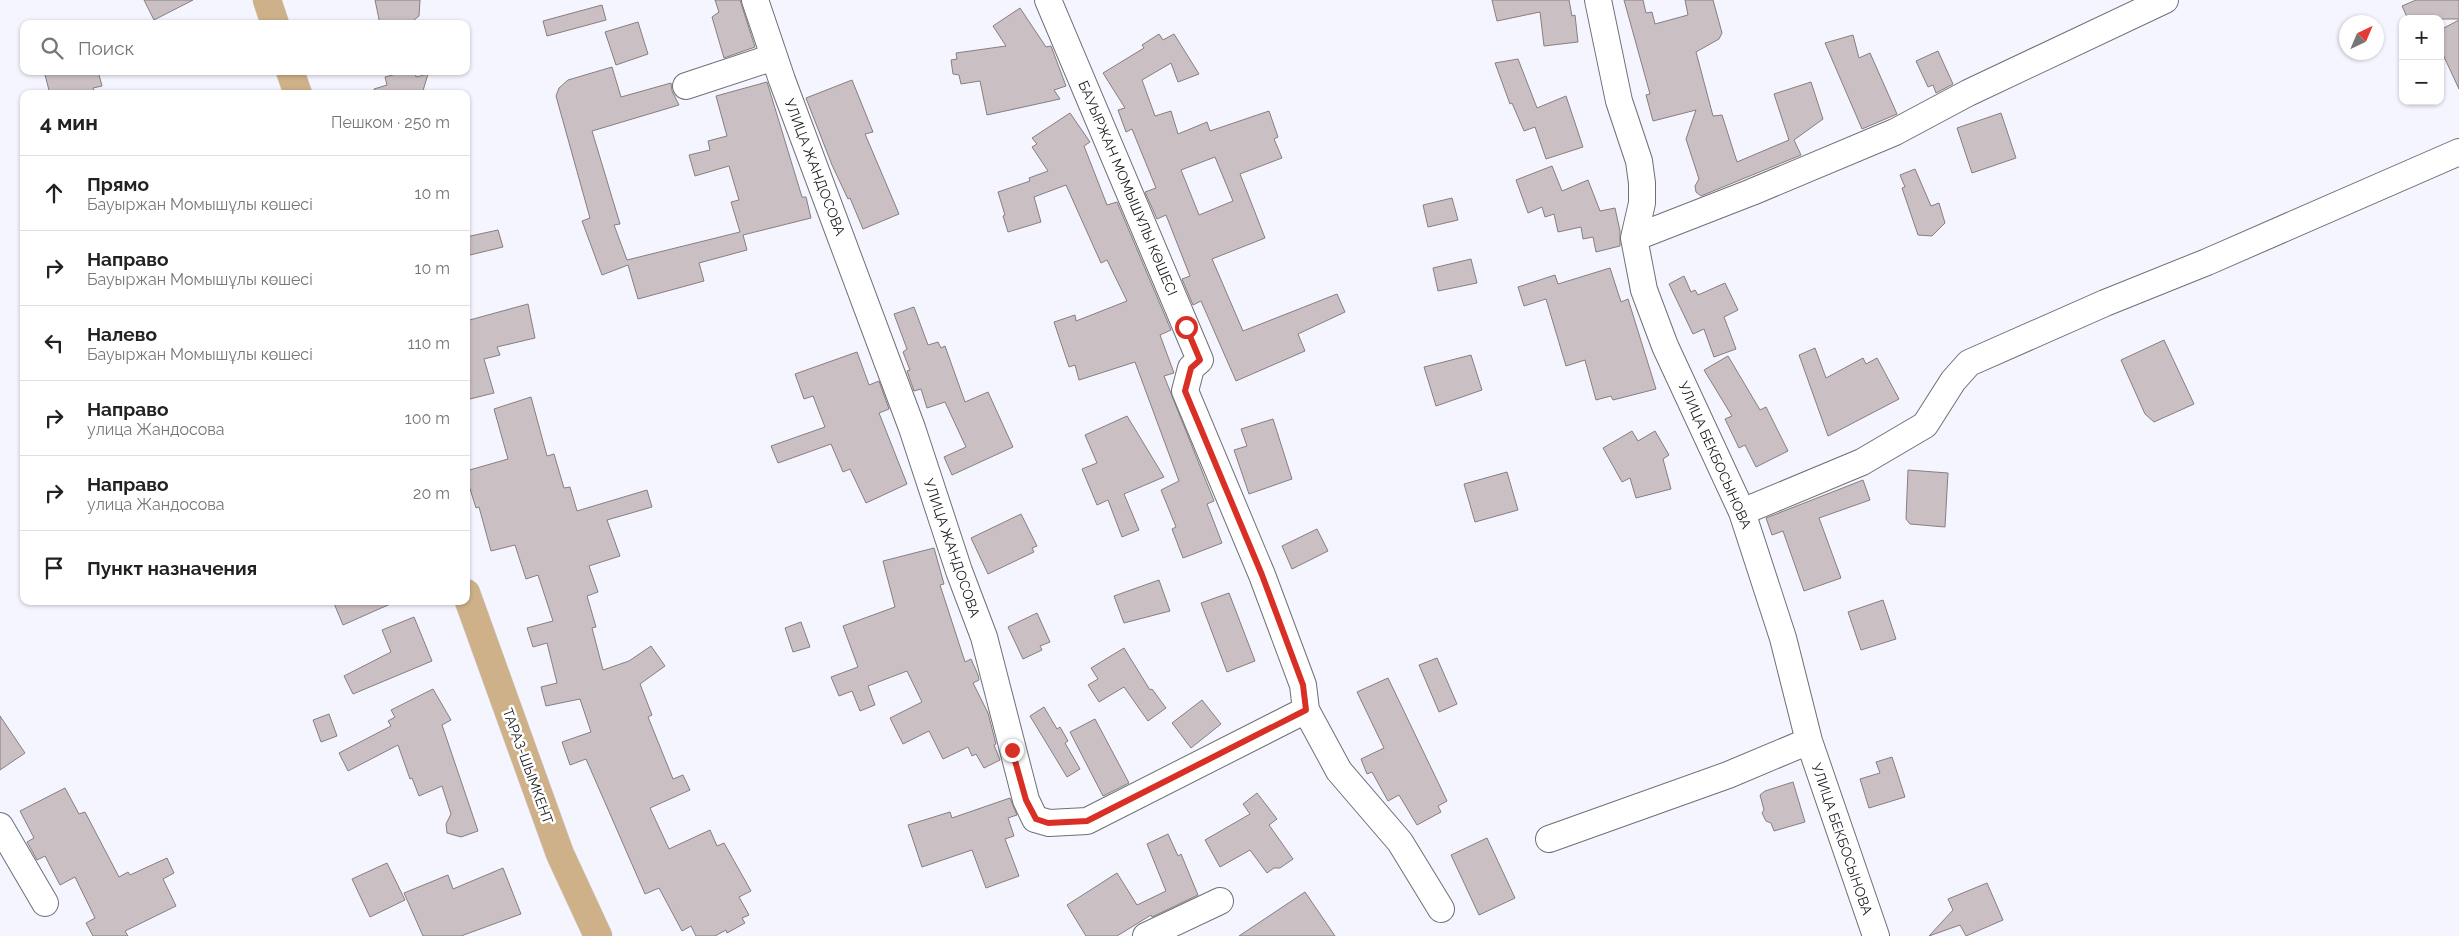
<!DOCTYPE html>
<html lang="ru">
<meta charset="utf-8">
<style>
body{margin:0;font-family:Raleway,sans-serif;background:#f2f2f2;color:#222}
.controls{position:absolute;right:15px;top:15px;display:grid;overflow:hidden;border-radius:10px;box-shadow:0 1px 4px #0004}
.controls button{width:45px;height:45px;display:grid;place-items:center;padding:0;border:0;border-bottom:1px solid #e0e0e0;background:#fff;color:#222;font:25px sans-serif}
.compass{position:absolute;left:2339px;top:15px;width:45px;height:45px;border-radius:50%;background:#fff;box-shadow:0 1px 4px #0004;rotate:44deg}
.stop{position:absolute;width:15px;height:15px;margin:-11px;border:4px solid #d93025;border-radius:50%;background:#fff}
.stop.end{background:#d93025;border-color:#fff;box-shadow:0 1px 5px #0008}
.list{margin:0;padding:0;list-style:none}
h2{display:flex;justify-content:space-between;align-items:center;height:65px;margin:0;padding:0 20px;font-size:21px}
h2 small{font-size:16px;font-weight:400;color:#767676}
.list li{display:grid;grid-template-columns:32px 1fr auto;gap:15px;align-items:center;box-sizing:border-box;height:75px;padding:0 20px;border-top:1px solid #e0e0e0}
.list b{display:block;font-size:19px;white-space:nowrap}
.list p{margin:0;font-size:16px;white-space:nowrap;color:#767676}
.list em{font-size:16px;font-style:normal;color:#767676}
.icon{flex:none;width:28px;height:28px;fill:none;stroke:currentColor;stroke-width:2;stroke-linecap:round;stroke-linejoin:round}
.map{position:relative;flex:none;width:2459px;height:936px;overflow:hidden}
.search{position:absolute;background:#fff;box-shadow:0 1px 4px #0004;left:20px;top:20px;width:450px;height:55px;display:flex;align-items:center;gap:12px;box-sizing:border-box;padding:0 18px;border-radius:10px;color:#767676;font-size:19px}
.panel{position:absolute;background:#fff;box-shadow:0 1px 4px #0004;left:20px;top:90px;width:450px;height:515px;border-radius:10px}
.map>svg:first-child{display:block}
.building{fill:#cabfc2;stroke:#887e80;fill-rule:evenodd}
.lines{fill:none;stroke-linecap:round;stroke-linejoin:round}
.minor-casing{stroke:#6f6f77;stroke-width:28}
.major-casing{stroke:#d5d5d6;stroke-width:29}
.minor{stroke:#fff;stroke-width:26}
.major{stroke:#ceb188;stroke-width:28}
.route{stroke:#d93025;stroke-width:6}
.labels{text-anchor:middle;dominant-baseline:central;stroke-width:5;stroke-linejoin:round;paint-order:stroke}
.street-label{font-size:14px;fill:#18181b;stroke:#fff}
</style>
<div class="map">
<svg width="2459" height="936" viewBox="0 0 2459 936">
<rect width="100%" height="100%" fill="#f4f5fe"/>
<!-- building -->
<path class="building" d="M 144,0 L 193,0 L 154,20 Z
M 375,0 L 420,0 L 419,16 L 409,24 L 398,24 L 394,21 L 380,24 Z
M 715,0 L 740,0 L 755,47 L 724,58 L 712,17 L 719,12 Z
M 1492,0 L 1569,0 L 1572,16 L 1575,15 L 1578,42 L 1544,46 L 1540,12 L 1497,21 Z
M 1624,0 L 1643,0 L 1646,13 L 1652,12 L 1655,24 L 1688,15 L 1685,0 L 1713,0 L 1722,33 L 1719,39 L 1696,52 L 1713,116 L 1722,115 L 1737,162 L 1789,140 L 1774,94 L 1811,82 L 1823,119 L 1794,140 L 1801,155 L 1701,196 L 1696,192 L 1695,186 L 1699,179 L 1686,139 L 1696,110 L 1653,121 L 1646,95 L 1650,94 Z
M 2416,0 L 2459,0 L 2459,19 L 2408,19 L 2402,6 Z
M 602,5 L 606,20 L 547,36 L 543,21 Z
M 1020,8 L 1046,47 L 1051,46 L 1066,86 L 1054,90 L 1060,99 L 987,115 L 980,81 L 961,84 L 959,75 L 953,74 L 951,60 L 957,59 L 956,53 L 1006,46 L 993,26 Z
M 2459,20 L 2459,89 L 2440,48 L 2440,30 Z
M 638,22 L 648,54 L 616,65 L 605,32 Z
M 1159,34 L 1163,40 L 1174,34 L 1199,74 L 1178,82 L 1171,63 L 1142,80 L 1155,116 L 1171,111 L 1178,134 L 1207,122 L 1210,131 L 1269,111 L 1278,137 L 1274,139 L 1282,158 L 1240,174 L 1265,238 L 1212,259 L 1243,331 L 1337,294 L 1345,312 L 1298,334 L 1305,351 L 1236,381 L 1201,301 L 1193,305 L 1182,279 L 1190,276 L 1166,215 L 1157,219 L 1145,192 L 1156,188 L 1132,129 L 1126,132 L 1118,110 L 1125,108 L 1103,73 L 1144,48 L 1142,45 ZM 1215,157 L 1233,201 L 1199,215 L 1181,170 Z
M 1853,35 L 1859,58 L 1870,53 L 1897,114 L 1862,129 L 1825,43 Z
M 1938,51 L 1953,84 L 1936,93 L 1933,85 L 1928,87 L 1916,61 Z
M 1518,59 L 1537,108 L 1566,96 L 1583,147 L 1546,159 L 1535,127 L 1524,131 L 1512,103 L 1510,104 L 1495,63 Z
M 612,67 L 621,97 L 671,83 L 672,91 L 679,105 L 592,131 L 620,224 L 614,225 L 627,260 L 740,232 L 731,202 L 739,200 L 729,166 L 695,176 L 689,155 L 710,150 L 708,141 L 727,136 L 716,96 L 767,82 L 802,197 L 806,197 L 811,218 L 743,235 L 747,250 L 699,263 L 704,281 L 638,299 L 628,265 L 602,275 L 582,221 L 590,218 L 556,96 L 559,88 L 568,80 Z
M 44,71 L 98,71 L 102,86 L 93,88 L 95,94 L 50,94 Z
M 408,71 L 415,71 L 416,77 L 428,74 L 422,94 L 375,94 L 374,89 L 387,85 L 385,77 Z
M 852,80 L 873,132 L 865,134 L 899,214 L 863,229 L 850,198 L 848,199 L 832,165 L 806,98 Z
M 1070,113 L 1090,142 L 1084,146 L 1107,205 L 1117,202 L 1171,330 L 1160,335 L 1174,373 L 1164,376 L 1214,501 L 1207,504 L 1222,543 L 1183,558 L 1172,529 L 1176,527 L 1161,490 L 1179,481 L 1135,362 L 1079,380 L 1075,365 L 1069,367 L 1054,322 L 1075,315 L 1076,321 L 1127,301 L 1107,260 L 1101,263 L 1066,185 L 1034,197 L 1041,222 L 1008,232 L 1003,216 L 1005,215 L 998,192 L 1030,181 L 1029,178 L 1048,171 L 1032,147 L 1037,144 L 1032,138 Z
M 2001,113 L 2016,158 L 1972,173 L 1957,128 Z
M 1552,166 L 1562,191 L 1588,180 L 1600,211 L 1615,208 L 1620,231 L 1620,246 L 1596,252 L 1593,237 L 1583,239 L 1581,227 L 1558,232 L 1554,214 L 1545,217 L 1542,207 L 1528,213 L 1516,180 Z
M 1915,169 L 1931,206 L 1939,203 L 1945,223 L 1932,236 L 1918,235 L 1902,188 L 1905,187 L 1900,175 Z
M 1452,198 L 1458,220 L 1428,227 L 1423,205 Z
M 498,230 L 503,247 L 466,256 L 466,237 Z
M 1471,259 L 1477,283 L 1438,291 L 1433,268 Z
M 1610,268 L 1621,302 L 1628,299 L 1656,389 L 1613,400 L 1611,396 L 1596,400 L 1585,360 L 1566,366 L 1546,299 L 1524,306 L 1518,287 L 1555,275 L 1558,284 Z
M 1684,276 L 1691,292 L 1695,290 L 1698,295 L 1725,283 L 1738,310 L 1724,317 L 1736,349 L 1714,357 L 1704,329 L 1693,334 L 1669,284 Z
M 528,304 L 535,338 L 497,347 L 500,355 L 484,359 L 494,393 L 466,400 L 466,321 Z
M 914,307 L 928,345 L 938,342 L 941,348 L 945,346 L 965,402 L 988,392 L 1013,447 L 952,475 L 944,457 L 966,447 L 945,402 L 927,408 L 921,389 L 914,391 L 907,371 L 910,370 L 903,352 L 907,349 L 894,314 Z
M 2164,340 L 2194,404 L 2154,422 L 2145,414 L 2121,360 Z
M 1815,348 L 1826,378 L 1863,358 L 1866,364 L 1877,358 L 1899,399 L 1828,436 L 1799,355 Z
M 857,352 L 869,385 L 879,381 L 889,409 L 879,413 L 907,484 L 866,503 L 850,469 L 843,472 L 831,444 L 778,463 L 771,446 L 825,427 L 813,396 L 804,399 L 795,374 Z
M 1471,355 L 1482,390 L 1436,406 L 1424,367 Z
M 1728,356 L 1760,410 L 1766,407 L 1788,451 L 1756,467 L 1745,445 L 1739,448 L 1725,419 L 1732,416 L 1704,370 Z
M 531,397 L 547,456 L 554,454 L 564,488 L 570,487 L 577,511 L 647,490 L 652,507 L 607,520 L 620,556 L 589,566 L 598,592 L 587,596 L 596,627 L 592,628 L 603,670 L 629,661 L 651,646 L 665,666 L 640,684 L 652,715 L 648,717 L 673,779 L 683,775 L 690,790 L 650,808 L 669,849 L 710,830 L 717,846 L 724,843 L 751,891 L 739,897 L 749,915 L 742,918 L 745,923 L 727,933 L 726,930 L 715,936 L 696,936 L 691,926 L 682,931 L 659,888 L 645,894 L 586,759 L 570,765 L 562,742 L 591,732 L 580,699 L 546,706 L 541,687 L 557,683 L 547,643 L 533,647 L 527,628 L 553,621 L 538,575 L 526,579 L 515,545 L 491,551 L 479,507 L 476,508 L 466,476 L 466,471 L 508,459 L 494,409 Z
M 1127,416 L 1164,477 L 1124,494 L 1139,530 L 1122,537 L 1108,500 L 1097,505 L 1082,469 L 1097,463 L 1085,435 Z
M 1273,419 L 1292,479 L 1249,494 L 1234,450 L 1247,446 L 1241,429 Z
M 1632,431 L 1638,441 L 1655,431 L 1669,455 L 1663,459 L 1671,489 L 1636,498 L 1630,478 L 1622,482 L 1603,448 Z
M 1908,470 L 1948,473 L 1945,527 L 1910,524 L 1906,519 Z
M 1507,472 L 1518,510 L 1475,522 L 1464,484 Z
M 1863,480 L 1870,500 L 1819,518 L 1841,578 L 1804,591 L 1783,531 L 1772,535 L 1766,518 Z
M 1021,514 L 1037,546 L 1032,548 L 1034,552 L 988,574 L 971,538 Z
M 1317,529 L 1328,551 L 1292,569 L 1282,546 Z
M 934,548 L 944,584 L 940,585 L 965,662 L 971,659 L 978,675 L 979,680 L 973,683 L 988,713 L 996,744 L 994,745 L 1000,760 L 984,768 L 976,754 L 972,756 L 968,747 L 943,759 L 929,731 L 903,744 L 890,718 L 922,702 L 907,671 L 868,686 L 875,705 L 860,711 L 852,691 L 839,696 L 831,677 L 858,667 L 843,626 L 895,607 L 883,561 Z
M 1159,580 L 1170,611 L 1124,623 L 1114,596 Z
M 1229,593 L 1255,661 L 1227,672 L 1201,603 Z
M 1883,600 L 1896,639 L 1861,650 L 1848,612 Z
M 333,601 L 397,601 L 343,625 Z
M 1037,613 L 1050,642 L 1040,646 L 1042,650 L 1023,659 L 1008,627 Z
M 414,617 L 432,661 L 353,694 L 344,676 L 391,652 L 382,630 Z
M 801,622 L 810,647 L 793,652 L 785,628 Z
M 1124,648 L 1150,690 L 1152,689 L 1166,708 L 1148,721 L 1124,687 L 1099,702 L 1088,685 L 1098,679 L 1091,668 Z
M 1437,658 L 1457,704 L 1439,712 L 1419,665 Z
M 1388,678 L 1447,801 L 1438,806 L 1441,812 L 1417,825 L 1399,795 L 1388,801 L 1372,772 L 1367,774 L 1361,759 L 1384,748 L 1357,692 Z
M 433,689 L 451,720 L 442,725 L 478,831 L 461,837 L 447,833 L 446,824 L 451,814 L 442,786 L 419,796 L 412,778 L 410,779 L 398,745 L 348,771 L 339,753 L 391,726 L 388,721 L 395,717 L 391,710 Z
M 1202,700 L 1221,724 L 1191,748 L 1172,723 Z
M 1044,707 L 1057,729 L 1060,727 L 1068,741 L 1065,743 L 1080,769 L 1067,777 L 1030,716 Z
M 329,714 L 337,736 L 321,742 L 313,720 Z
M 0,716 L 25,753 L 0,770 Z
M 1095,719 L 1129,783 L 1103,796 L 1070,732 Z
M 1892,757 L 1905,797 L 1869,808 L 1860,779 L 1880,773 L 1876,762 Z
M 1793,782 L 1805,822 L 1774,831 L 1771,823 L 1766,821 L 1762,813 L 1764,810 L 1760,795 L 1765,791 Z
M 65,788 L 79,814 L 85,812 L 119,877 L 128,872 L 130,875 L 167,858 L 174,873 L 163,879 L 176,906 L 125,931 L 128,936 L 93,936 L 86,923 L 95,918 L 75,877 L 60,885 L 45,856 L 37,860 L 27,842 L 34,838 L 20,811 Z
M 1257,793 L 1277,819 L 1269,825 L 1293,859 L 1280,868 L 1274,868 L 1267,873 L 1250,850 L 1220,867 L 1205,840 L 1250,814 L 1243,804 Z
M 1010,798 L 1017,815 L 1008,818 L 1014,836 L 1005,839 L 1019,876 L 986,888 L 972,850 L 922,867 L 908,825 L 950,812 L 952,818 Z
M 1168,834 L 1178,856 L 1181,854 L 1198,895 L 1152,917 L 1151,915 L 1117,936 L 1086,936 L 1067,905 L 1117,873 L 1137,905 L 1166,891 L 1147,844 Z
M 1487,838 L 1515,898 L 1479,915 L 1451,855 Z
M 387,863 L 405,900 L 370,917 L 352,879 Z
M 503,868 L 521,914 L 461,936 L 423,936 L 404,893 L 448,875 L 453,889 Z
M 1987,883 L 2003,920 L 1966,936 L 1960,925 L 1929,936 L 1953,910 L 1948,899 Z
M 1305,892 L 1335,936 L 1239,936 Z"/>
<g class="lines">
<!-- minor casing -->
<g class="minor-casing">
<path id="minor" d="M 755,0 L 782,80 L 912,428 L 959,571 L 984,637 L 1026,800 L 1035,819 L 1049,823 L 1087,821 L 1306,710
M 1048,0 L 1200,360 L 1191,368 L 1185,391 L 1262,575 L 1303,685 L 1306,710 L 1339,771 L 1400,842 L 1441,909
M 1598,0 L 1619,101 L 1639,161 L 1642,183 L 1642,203 L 1634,238 L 1644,290 L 1665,346 L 1742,512 L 1783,638 L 1809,741 L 1876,936
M 686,86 L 774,57
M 1634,238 L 1752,192 L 1895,132 L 1968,93 L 2165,0
M 1742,512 L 1862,462 L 1925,425 L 1953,381 L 1969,363 L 2105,303 L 2207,262 L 2459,152
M 0,826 L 45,903
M 1549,839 L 1728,775 L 1809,741
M 1146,936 L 1220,901"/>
</g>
<!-- major casing -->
<g class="major-casing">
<path id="major" d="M 267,0 L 275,24
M 290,71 L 298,94
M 466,593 L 560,854 L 598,936"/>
</g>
<!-- minor -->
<use href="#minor" class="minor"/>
<!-- major -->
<use href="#major" class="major"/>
</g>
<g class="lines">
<!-- route -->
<path class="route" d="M 1012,750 L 1026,800 L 1036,819 L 1048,823 L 1087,821 L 1306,710 L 1303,685 L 1262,575 L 1185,391 L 1191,368 L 1200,360 L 1186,327"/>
</g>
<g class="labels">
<!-- street labels -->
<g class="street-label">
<text transform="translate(815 167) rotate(69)">УЛИЦА ЖАНДОСОВА</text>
<text transform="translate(1128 188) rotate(67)">БАУЫРЖАН МОМЫШҰЛЫ КӨШЕСІ</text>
<text transform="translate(1715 455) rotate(66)">УЛИЦА БЕКБОСЫНОВА</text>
<text transform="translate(952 548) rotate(71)">УЛИЦА ЖАНДОСОВА</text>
<text transform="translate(528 766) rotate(70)">ТАРАЗ-ШЫМКЕНТ</text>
<text transform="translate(1842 839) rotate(71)">УЛИЦА БЕКБОСЫНОВА</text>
</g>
</g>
</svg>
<div class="controls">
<button>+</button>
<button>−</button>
</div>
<svg class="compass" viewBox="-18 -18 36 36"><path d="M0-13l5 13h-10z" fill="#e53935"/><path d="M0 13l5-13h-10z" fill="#767676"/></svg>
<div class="stop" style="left:1186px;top:327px"></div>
<div class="stop end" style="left:1012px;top:750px"></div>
<div class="search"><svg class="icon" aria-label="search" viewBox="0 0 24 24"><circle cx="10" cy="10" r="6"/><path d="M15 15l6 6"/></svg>Поиск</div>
<section class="panel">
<h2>4 мин<small>Пешком · 250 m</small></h2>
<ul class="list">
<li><svg class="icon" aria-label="ahead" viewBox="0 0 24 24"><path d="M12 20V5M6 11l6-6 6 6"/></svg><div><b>Прямо</b><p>Бауыржан Момышұлы көшесі</p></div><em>10 m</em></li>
<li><svg class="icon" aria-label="right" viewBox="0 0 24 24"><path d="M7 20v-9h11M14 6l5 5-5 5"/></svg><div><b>Направо</b><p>Бауыржан Момышұлы көшесі</p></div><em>10 m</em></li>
<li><svg class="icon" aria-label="left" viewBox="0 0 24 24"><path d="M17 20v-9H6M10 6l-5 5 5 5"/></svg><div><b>Налево</b><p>Бауыржан Момышұлы көшесі</p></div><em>110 m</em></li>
<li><svg class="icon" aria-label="right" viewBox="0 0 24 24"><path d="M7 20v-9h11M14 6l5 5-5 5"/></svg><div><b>Направо</b><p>улица Жандосова</p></div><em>100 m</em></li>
<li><svg class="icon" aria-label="right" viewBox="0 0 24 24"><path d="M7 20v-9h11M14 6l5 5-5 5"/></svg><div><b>Направо</b><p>улица Жандосова</p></div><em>20 m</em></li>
<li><svg class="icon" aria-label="arrive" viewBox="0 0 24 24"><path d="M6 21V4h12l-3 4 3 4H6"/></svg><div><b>Пункт назначения</b></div></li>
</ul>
</section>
</div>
